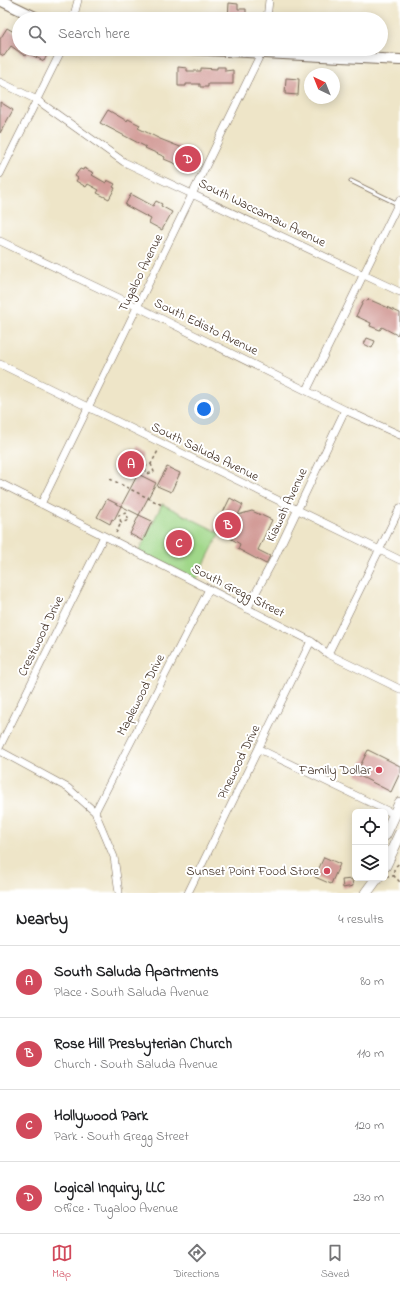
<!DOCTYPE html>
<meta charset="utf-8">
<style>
body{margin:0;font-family:"Indie Flower",sans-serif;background:#f6f6f6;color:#202124}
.controls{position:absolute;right:12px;bottom:12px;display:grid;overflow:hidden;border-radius:6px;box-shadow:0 2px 10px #0003}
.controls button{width:36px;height:36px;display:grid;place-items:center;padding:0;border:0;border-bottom:1px solid #e0e0e0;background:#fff;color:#202124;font:20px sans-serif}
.compass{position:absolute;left:304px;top:68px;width:36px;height:36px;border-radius:50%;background:#fff;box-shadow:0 2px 10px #0003;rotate:317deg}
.you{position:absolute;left:204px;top:409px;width:14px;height:14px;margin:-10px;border:3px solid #fff;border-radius:50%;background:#1a73e8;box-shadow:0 0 0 6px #1a73e833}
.badge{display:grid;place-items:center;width:26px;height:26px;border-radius:50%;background:#d1495b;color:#fff;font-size:13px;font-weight:700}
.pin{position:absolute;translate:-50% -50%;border:2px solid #fff;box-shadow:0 1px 4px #0006}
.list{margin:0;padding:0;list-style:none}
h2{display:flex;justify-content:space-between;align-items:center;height:52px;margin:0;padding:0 16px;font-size:17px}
h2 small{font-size:13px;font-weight:400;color:#757577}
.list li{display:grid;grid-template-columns:26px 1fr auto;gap:12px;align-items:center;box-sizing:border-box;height:72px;padding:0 16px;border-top:1px solid #e0e0e0}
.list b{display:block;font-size:15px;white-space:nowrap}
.list p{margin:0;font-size:13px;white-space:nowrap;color:#757577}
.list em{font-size:13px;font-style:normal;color:#757577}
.icon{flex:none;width:22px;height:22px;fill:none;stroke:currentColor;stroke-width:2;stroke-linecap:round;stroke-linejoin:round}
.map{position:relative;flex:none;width:400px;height:893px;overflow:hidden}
.search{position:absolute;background:#fff;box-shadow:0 2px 10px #0003;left:12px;right:12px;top:12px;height:44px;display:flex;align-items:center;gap:10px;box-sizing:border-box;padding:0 14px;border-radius:22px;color:#757577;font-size:15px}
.sheet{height:340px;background:#fff}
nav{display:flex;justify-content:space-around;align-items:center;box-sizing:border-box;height:56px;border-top:1px solid #e0e0e0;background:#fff;font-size:11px;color:#757577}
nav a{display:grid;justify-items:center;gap:2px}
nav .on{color:#d1495b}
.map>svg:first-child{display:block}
.green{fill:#a0d789;stroke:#6e8054}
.building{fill:#d39c98}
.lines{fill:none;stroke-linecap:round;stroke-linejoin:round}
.lane-casing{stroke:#7a6b5a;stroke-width:5}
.street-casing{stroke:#7a6b5a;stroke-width:8}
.secondary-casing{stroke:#7a6b5a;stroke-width:12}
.primary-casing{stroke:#7a6b5a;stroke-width:12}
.path{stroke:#7a6b5a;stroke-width:1.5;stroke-dasharray:3 3;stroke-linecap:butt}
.lane{stroke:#fff;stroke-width:3.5}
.street{stroke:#fff;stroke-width:7}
.secondary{stroke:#fff;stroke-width:10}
.primary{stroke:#fff;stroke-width:11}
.poi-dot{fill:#d1495b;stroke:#fff;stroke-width:1.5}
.labels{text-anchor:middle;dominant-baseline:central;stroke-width:4;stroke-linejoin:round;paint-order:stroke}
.street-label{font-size:13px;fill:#3b2a1e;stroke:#fff}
.poi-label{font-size:13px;fill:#3b2a1e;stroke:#fff;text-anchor:end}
</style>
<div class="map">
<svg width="400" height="893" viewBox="0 0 400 893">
<rect width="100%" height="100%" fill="#fff"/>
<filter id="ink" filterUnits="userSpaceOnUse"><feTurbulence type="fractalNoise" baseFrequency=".025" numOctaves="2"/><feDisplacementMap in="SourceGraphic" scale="8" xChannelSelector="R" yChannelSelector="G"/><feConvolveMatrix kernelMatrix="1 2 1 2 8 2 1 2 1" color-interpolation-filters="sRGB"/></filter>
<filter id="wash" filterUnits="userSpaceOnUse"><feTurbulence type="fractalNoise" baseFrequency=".012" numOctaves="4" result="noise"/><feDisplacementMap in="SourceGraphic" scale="16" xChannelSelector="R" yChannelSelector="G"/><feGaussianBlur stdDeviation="0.9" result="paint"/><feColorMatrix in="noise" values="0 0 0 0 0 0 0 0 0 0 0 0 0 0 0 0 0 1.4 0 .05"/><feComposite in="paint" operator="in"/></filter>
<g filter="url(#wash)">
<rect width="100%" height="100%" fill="#eee5c8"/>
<!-- green -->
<path class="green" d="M 162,504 L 220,533 L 195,582 L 138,553 Z"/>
<g id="blocks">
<!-- building -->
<path class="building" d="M 229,3 L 238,4 L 238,9 L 246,9 L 246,19 L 228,19 Z
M 7,28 L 19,35 L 19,49 L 45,49 L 49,51 L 44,61 L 27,53 L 25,56 L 11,46 L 4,56 L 0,54 L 0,39 Z
M 178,67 L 187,68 L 187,71 L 201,71 L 201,68 L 217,69 L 217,67 L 225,67 L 225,71 L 233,70 L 233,84 L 208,84 L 208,87 L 200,87 L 200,84 L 186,84 L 186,86 L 178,86 Z
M 286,78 L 299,79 L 298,95 L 285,94 Z
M 0,102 L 13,110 L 0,133 Z
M 108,110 L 127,121 L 128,119 L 140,125 L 138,128 L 160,139 L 198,154 L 193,164 L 196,165 L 193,171 L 164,159 L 165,157 L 145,148 L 146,147 L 100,123 Z
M 84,168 L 94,173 L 92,175 L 106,183 L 107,180 L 115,184 L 113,187 L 115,188 L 109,199 L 97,193 L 99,190 L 88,184 L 86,187 L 76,181 L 78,178 L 75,176 L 80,169 L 83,170 Z
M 131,194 L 153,206 L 156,201 L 162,204 L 161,206 L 172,212 L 162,230 L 149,223 L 151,219 L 125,205 Z
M 368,299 L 400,313 L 400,329 L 397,335 L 382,327 L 380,330 L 370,326 L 371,323 L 356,316 L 364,300 L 367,301 Z
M 367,338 L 375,341 L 372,348 L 364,344 Z
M 130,449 L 142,455 L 134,475 L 120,468 Z
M 167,467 L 180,473 L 171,492 L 157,486 Z
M 138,474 L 156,483 L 139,515 L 152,521 L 143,541 L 130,534 L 139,515 L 121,506 L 114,520 L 112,519 L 110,524 L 97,517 L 107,499 L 121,506 Z
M 230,498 L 243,505 L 238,515 L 252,511 L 272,520 L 258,550 L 270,556 L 266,564 L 238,549 L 240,544 L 215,529 Z
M 368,750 L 400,766 L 400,773 L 391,792 L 356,774 Z
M 324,857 L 340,864 L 331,884 L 315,877 Z
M 352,879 L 353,886 L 343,888 L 342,880 Z"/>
</g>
</g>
<g filter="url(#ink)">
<use href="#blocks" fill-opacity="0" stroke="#7a6b5a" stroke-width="1"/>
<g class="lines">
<!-- lane casing -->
<g class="lane-casing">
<path id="lane" d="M 351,181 L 398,204"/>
</g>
<!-- street casing -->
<g class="street-casing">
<path id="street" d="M 73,19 L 78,0
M 267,19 L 269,0
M 0,82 L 37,100 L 124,162 L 400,292
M 0,174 L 62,49
M 0,241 L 138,307 L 345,410 L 400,435
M 0,364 L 400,560
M 307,390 L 400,200
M 0,483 L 311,641 L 328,654 L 400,689
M 41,504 L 263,49
M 247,609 L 275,557 L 345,410
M 328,654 L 400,508
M 0,746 L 104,536
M 259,749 L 394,814
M 0,751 L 68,788 L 95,812 L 114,857 L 119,893
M 95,812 L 209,589
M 188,893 L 311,641"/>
</g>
<!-- secondary casing -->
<g class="secondary-casing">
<path id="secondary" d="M 0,0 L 39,19
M 189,49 L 400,60"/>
</g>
<!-- primary casing -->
<g class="primary-casing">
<path id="primary" d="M 385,835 L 400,803
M 385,866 L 400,834
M 366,893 L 377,878"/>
</g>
<!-- path -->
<path class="path" d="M 151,464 L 154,472 L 147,474 L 144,467 L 151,464 L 159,449
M 110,479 L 162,505
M 116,533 L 121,523 L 119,515 L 126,513 L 129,520 L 121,523
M 396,866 L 400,863
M 394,869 L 394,876 L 400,882
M 386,876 L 394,876"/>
<!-- lane -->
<use href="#lane" class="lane"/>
<!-- street -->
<use href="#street" class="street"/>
<!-- secondary -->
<use href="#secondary" class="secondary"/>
<!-- primary -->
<use href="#primary" class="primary"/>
</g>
</g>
<!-- markers -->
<g class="poi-dot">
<circle cx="379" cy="770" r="4"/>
<circle cx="327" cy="871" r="4"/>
</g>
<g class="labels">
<!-- street labels -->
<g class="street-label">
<text transform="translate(262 213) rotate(26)">South Waccamaw Avenue</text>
<text transform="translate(141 273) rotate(-64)">Tugaloo Avenue</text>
<text transform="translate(206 327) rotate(26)">South Edisto Avenue</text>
<text transform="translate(205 452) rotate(26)">South Saluda Avenue</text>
<text transform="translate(287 505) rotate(-65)">Kiawah Avenue</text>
<text transform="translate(238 591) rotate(27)">South Gregg Street</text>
<text transform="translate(41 636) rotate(-64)">Crestwood Drive</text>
<text transform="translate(141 695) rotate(-63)">Maplewood Drive</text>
<text transform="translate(239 762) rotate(-64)">Pinewood Drive</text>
</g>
<!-- poi labels -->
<g class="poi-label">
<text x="371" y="770">Family Dollar</text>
<text x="319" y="871">Sunset Point Food Store</text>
</g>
</g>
</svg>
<div class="controls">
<button><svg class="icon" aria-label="locate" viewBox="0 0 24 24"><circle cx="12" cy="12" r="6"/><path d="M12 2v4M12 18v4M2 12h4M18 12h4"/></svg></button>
<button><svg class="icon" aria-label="layers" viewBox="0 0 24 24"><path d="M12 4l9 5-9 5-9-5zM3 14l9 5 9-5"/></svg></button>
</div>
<svg class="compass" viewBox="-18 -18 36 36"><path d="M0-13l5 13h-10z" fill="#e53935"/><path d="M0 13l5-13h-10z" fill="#757577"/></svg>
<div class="you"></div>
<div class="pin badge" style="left:131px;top:464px">A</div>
<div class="pin badge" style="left:228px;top:525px">B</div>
<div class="pin badge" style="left:179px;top:543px">C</div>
<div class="pin badge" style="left:188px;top:159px">D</div>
<div class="search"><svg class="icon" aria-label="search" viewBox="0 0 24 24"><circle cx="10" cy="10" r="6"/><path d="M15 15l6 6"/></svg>Search here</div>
</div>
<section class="sheet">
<h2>Nearby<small>4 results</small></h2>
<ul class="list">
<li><span class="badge">A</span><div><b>South Saluda Apartments</b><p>Place · South Saluda Avenue</p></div><em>80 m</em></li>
<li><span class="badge">B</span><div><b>Rose Hill Presbyterian Church</b><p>Church · South Saluda Avenue</p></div><em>110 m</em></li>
<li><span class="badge">C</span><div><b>Hollywood Park</b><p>Park · South Gregg Street</p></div><em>120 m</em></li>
<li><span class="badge">D</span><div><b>Logical Inquiry, LLC</b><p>Office · Tugaloo Avenue</p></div><em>230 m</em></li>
</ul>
</section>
<nav>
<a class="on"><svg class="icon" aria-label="map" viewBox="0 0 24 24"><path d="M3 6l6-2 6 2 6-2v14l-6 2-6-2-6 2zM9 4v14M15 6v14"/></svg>Map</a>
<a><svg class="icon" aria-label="directions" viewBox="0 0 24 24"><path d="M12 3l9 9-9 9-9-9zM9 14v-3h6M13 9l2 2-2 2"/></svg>Directions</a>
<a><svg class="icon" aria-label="saved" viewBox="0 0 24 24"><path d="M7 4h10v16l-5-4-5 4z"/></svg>Saved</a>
</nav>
